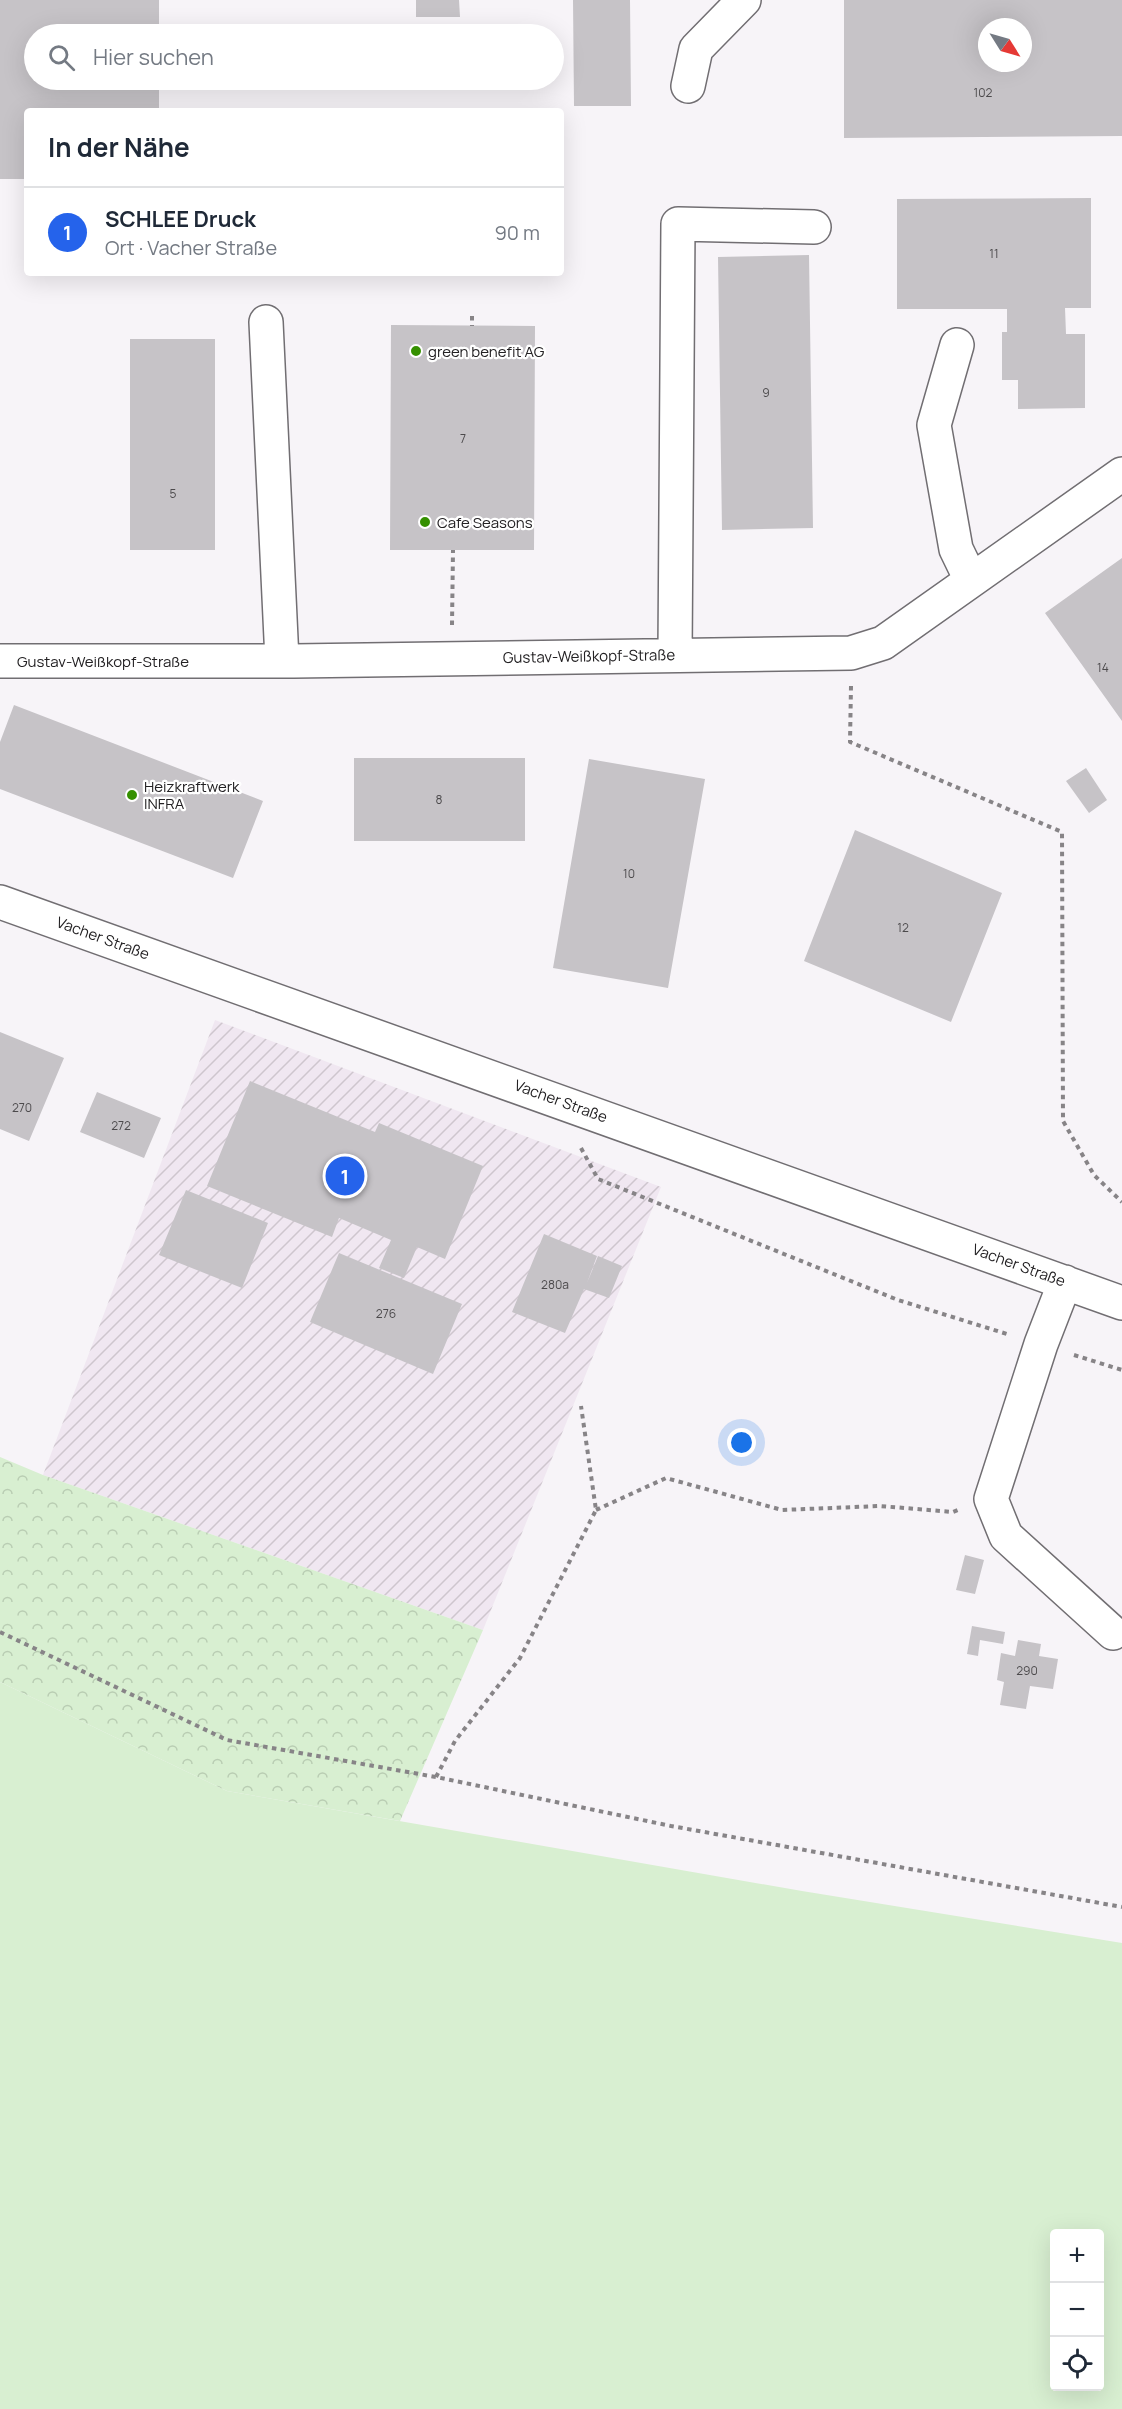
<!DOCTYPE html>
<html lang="de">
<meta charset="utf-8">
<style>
body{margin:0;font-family:Manrope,sans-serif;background:#f2f2f3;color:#1f2937}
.controls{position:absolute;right:18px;bottom:18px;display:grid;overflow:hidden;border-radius:6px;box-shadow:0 6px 24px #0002}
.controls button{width:54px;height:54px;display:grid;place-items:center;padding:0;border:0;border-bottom:2px solid #e0e1e3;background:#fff;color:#1f2937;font:30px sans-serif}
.compass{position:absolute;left:978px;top:18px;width:54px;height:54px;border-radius:50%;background:#fff;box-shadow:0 6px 24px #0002;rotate:127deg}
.you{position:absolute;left:742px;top:1443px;width:21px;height:21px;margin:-15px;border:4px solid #fff;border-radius:50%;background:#1a73e8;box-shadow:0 0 0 9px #1a73e833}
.badge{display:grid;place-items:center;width:39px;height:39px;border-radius:50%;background:#2563eb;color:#fff;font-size:20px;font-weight:700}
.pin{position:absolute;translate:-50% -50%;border:3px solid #fff;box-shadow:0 2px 6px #0006}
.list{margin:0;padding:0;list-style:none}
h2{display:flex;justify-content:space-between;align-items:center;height:78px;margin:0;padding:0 24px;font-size:26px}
h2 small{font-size:20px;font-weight:400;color:#747a83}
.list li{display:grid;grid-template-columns:39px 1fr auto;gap:18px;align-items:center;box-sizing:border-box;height:90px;padding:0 24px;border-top:2px solid #e0e1e3}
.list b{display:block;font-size:22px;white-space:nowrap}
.list p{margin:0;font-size:20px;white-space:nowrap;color:#747a83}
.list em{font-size:20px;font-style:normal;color:#747a83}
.icon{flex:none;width:33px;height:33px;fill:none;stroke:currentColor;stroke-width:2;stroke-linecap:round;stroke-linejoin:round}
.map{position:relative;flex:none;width:1122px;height:2409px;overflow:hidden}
.search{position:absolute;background:#fff;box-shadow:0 6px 24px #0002;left:24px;top:24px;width:540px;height:66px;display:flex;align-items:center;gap:15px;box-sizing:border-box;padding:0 21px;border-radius:33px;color:#747a83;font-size:22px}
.panel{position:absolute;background:#fff;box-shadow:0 6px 24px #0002;left:24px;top:108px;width:540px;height:168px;border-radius:6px}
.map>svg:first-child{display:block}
.industrial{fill:url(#industrial-furrows)}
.green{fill:#d8efd1;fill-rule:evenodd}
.forest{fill:url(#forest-crowns)}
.building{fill:#c6c3c7;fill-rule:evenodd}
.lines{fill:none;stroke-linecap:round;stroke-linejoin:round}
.minor-casing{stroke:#716e72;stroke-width:36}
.path{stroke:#878487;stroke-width:4;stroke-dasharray:4.5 4.5;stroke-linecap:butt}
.minor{stroke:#fff;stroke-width:33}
.poi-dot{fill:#359000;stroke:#fff;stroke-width:2}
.labels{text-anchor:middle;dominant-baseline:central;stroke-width:4.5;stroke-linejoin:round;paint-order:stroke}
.number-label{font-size:12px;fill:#4c4a4c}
.poi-label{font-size:15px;fill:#232123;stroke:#fff;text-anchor:start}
.street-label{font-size:15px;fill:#232123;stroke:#fff}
</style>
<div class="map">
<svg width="1122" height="2409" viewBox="0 0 1122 2409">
<defs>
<pattern id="industrial-furrows" width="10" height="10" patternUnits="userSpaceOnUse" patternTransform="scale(1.5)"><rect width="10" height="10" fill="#f0e7f1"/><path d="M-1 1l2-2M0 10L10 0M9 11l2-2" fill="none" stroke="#cec6ce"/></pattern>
<pattern id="forest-crowns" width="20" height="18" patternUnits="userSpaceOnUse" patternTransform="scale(1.5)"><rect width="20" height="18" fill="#d8efd1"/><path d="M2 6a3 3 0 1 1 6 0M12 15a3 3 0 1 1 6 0" fill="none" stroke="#b9cdb3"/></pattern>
</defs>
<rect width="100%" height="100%" fill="#f7f4f8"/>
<!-- industrial -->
<path class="industrial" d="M 215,1020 L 661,1187 L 483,1630 L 43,1475 Z"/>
<!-- green -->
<path class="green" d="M 0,1682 L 227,1791 L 802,1891 L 1122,1943 L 1122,2409 L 0,2409 ZM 1054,2234 L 1100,2234 L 1100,2386 L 1054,2386 Z"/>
<!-- forest -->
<path class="forest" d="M 0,1457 L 43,1475 L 483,1630 L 400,1821 L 227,1791 L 0,1682 Z"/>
<!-- building -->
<path class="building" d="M 0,0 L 159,0 L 159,34 L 34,34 L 34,80 L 159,80 L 159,111 L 27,111 L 27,179 L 0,179 Z
M 416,0 L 459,0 L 460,17 L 416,17 Z
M 573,0 L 630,0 L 631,106 L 574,106 Z
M 844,0 L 1122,0 L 1122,136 L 844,138 ZM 987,27 L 1023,27 L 1023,63 L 987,63 Z
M 1091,198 L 1091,308 L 1065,308 L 1066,334 L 1085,334 L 1085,408 L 1018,409 L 1018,380 L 1002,380 L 1002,332 L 1007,332 L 1007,309 L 897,309 L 897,199 Z
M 809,255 L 813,528 L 722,530 L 718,257 Z
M 391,325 L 535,326 L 534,550 L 390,550 Z
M 130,339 L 215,339 L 215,550 L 130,550 Z
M 1122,558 L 1122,721 L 1045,613 Z
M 14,705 L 263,801 L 233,878 L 0,789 L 0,742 Z
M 354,758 L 525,758 L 525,841 L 354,841 Z
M 589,759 L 705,779 L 668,988 L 553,968 Z
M 1086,768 L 1107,800 L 1089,813 L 1066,781 Z
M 855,830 L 1002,893 L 951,1022 L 804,961 Z
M 0,1032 L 64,1058 L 29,1141 L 0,1129 Z
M 250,1081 L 375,1132 L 379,1123 L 483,1166 L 445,1259 L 417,1247 L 404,1278 L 379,1268 L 391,1240 L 339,1218 L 332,1237 L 207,1186 Z
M 97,1092 L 161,1118 L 144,1158 L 80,1132 Z
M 186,1190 L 268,1223 L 242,1288 L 159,1255 Z
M 544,1234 L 597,1256 L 587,1283 L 598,1256 L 622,1266 L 609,1298 L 584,1289 L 565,1333 L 512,1312 Z
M 339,1253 L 462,1304 L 433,1374 L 310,1322 Z
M 965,1555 L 984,1560 L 975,1594 L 956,1590 Z
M 972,1626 L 1005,1632 L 1003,1644 L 980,1640 L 978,1656 L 967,1654 Z
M 1018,1640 L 1041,1644 L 1039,1656 L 1058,1659 L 1053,1689 L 1030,1686 L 1026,1709 L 1000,1705 L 1004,1682 L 997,1680 L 1001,1653 L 1015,1656 Z"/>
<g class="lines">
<!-- minor casing -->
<g class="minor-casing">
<path id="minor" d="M 688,86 L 696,49 L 744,0
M 266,322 L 282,660
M 957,345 L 934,425 L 956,549 L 971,580
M 675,655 L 678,224 L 814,227
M 0,661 L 294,661 L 851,653 L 883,643 L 1122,474
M 0,902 L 1122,1303
M 1065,1282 L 1041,1344 L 991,1499 L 1006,1536 L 1113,1633"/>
</g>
<!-- path -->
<path class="path" d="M 472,316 L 472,326
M 452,625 L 453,550
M 851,686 L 850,742 L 1062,832 L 1063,1121 L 1094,1175 L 1122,1202
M 581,1148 L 598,1179 L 898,1300 L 1007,1334
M 1074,1355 L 1122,1370
M 596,1510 L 666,1478 L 782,1510 L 880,1506 L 953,1512 L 958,1510
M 0,1632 L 227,1740 L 436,1777 L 671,1826 L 1122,1907
M 436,1777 L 455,1741 L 520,1658 L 596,1510 L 581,1406"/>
<!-- minor -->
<use href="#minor" class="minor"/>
</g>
<!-- markers -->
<g class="poi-dot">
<circle cx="416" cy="351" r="6"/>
<circle cx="425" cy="522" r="6"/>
<circle cx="132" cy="795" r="6"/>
</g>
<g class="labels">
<!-- number labels -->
<g class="number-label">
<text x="983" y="92">102</text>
<text x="994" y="253">11</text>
<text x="766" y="392">9</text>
<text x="463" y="438">7</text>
<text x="173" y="493">5</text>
<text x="1103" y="667">14</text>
<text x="439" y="799">8</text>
<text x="629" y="873">10</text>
<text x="903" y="927">12</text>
<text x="22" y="1107">270</text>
<text x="121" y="1125">272</text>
<text x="555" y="1284">280a</text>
<text x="386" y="1313">276</text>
<text x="1027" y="1670">290</text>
</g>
<!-- poi labels -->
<g class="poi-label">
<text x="428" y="351">green benefit AG</text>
<text x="437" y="522">Cafe Seasons</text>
<text x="144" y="786">Heizkraftwerk<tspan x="144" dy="17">INFRA</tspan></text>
</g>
<!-- street labels -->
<g class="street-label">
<text transform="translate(589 656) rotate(-1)">Gustav-Weißkopf-Straße</text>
<text x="103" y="661">Gustav-Weißkopf-Straße</text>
<text transform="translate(103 938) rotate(20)">Vacher Straße</text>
<text transform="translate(561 1101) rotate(20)">Vacher Straße</text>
<text transform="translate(1019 1265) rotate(20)">Vacher Straße</text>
</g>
</g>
</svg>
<div class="controls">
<button>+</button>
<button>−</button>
<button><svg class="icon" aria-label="locate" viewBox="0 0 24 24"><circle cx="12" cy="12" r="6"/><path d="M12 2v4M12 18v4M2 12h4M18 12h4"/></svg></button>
</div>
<svg class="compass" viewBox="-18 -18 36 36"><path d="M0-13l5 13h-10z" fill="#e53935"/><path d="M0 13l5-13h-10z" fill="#747a83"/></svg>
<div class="you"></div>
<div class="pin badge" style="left:345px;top:1176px">1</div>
<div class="search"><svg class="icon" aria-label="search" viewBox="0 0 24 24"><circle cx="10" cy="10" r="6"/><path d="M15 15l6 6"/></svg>Hier suchen</div>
<section class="panel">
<h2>In der Nähe<small></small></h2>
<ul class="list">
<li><span class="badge">1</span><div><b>SCHLEE Druck</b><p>Ort · Vacher Straße</p></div><em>90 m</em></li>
</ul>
</section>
</div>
